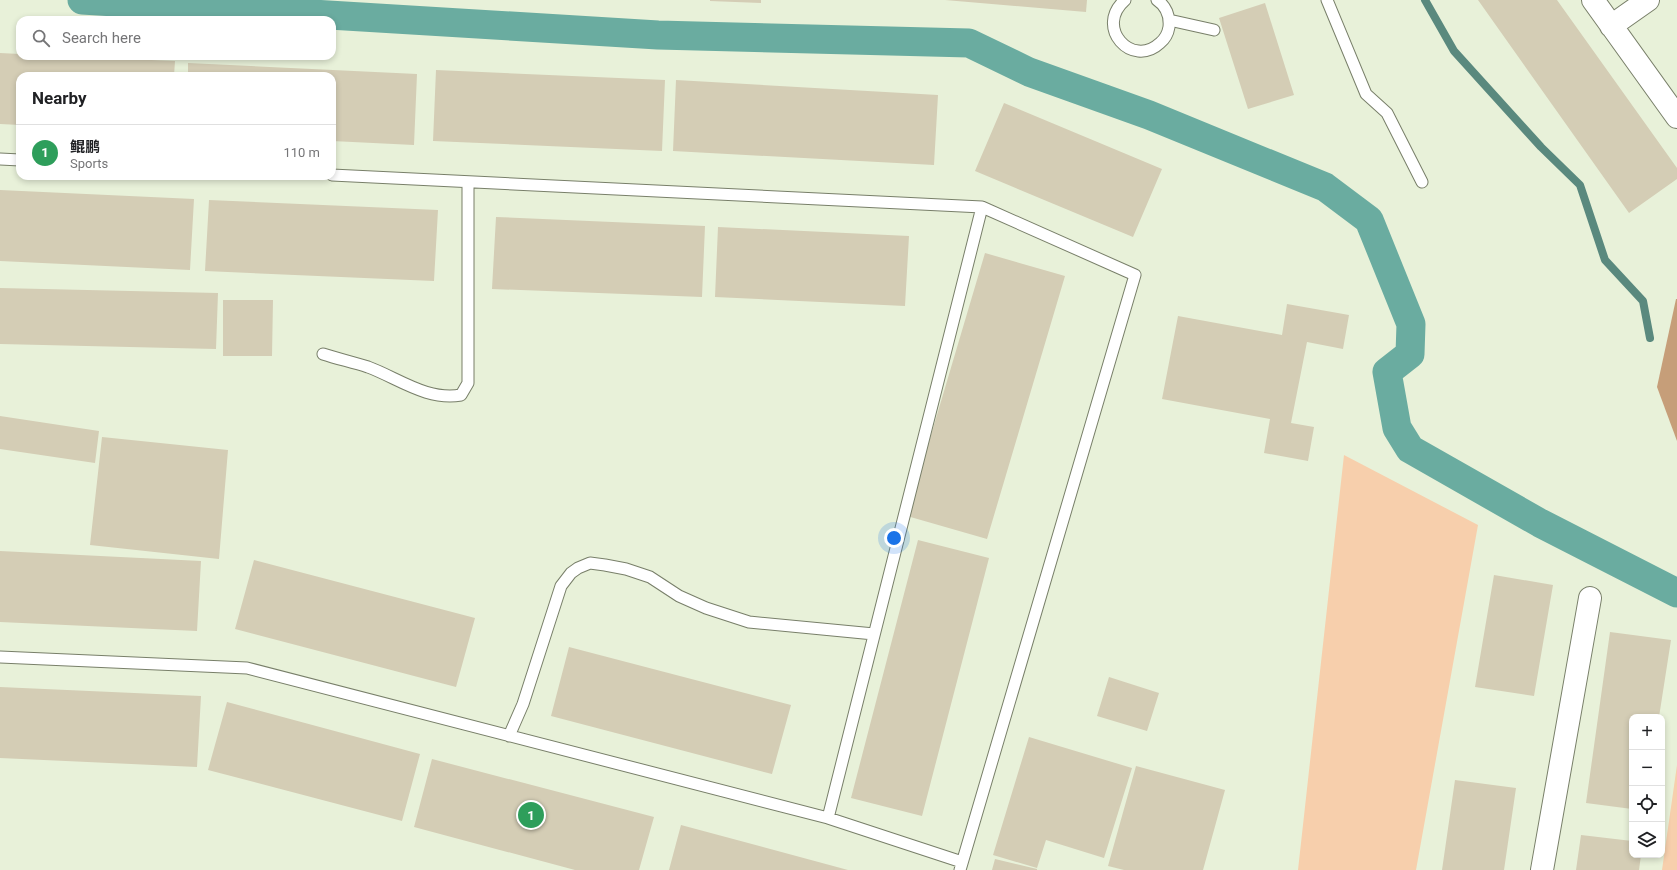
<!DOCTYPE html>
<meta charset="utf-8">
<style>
body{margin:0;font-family:Roboto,"Noto Sans SC",sans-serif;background:#f6f6f6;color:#202124}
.controls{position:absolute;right:12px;bottom:12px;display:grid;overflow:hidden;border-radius:8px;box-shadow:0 2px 6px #0003}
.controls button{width:36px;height:36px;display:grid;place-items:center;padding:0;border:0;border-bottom:1px solid #e0e0e0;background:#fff;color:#202124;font:20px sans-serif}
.you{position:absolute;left:894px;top:538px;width:14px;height:14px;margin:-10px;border:3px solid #fff;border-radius:50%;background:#1a73e8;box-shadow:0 0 0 6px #1a73e833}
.badge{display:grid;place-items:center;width:26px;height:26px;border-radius:50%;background:#b444a0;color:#fff;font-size:13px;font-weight:700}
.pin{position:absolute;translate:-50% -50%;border:2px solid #fff;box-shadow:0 1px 4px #0006}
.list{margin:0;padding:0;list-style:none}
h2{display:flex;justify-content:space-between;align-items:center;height:52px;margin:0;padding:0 16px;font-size:17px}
h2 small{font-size:13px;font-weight:400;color:#757577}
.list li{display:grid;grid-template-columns:26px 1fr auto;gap:12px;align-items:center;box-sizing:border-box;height:56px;padding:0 16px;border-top:1px solid #e0e0e0}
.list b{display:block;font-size:15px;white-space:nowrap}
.list p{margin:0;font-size:13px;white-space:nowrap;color:#757577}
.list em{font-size:13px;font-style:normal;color:#757577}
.icon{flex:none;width:22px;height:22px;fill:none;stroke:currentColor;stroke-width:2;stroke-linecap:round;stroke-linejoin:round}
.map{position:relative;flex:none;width:1677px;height:870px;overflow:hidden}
.search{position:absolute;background:#fff;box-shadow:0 2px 6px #0003;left:16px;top:16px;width:320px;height:44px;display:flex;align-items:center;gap:10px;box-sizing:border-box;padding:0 14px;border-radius:12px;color:#757577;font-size:15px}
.panel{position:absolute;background:#fff;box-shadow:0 2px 6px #0003;left:16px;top:72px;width:320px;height:108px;border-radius:12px}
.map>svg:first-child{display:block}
.green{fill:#f7cfac}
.forest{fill:#c69e79}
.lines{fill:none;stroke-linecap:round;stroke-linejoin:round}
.stream{stroke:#5a897e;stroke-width:8}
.canal{stroke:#6aaca0;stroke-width:29}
.building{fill:#d4cdb5}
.lane-casing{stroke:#787f69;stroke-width:13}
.street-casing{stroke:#787f69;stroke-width:24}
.lane{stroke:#fff;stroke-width:11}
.street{stroke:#fff;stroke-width:22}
</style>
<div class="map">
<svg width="1677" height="870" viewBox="0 0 1677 870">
<rect width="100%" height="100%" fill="#e8f1d9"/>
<!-- green -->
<path class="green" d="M 1344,455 L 1478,525 L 1416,870 L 1298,870 Z
M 1677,765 L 1677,870 L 1662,870 Z"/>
<!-- forest -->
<path class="forest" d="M 1676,299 L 1677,299 L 1677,441 L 1657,387 Z"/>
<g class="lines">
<!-- stream -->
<path class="stream" d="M 1425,0 L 1454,51 L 1541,147 L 1580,185 L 1605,260 L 1643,301 L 1650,338"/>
<!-- canal -->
<path class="canal" d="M 82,0 L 658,35 L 969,43 L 1029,72 L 1149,115 L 1325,187 L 1369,220 L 1411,324 L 1410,354 L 1387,372 L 1397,428 L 1410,449 L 1540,523 L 1677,593"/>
</g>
<!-- building -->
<path class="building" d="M 710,0 L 761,0 L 761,3 L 710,1 Z
M 945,0 L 1087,0 L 1086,12 Z
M 1478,0 L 1557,0 L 1677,168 L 1677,179 L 1629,213 Z
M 1265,3 L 1294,95 L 1248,109 L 1219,18 Z
M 0,53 L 20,54 L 20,56 L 59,56 L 175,61 L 174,76 L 20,76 L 20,125 L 0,124 Z
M 188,63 L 417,74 L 414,145 L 332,141 L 332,76 L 188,76 Z
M 436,70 L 665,80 L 662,151 L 433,141 Z
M 676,80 L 938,95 L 934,165 L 673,151 Z
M 1004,103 L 1162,169 L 1133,237 L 975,171 Z
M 0,190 L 194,199 L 190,270 L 0,261 Z
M 209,200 L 438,210 L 434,281 L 205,271 Z
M 496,217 L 705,226 L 702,297 L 492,289 Z
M 718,227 L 909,236 L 905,306 L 715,297 Z
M 985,253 L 1065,276 L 987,539 L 907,516 Z
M 0,288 L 218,293 L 216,349 L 0,344 Z
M 223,300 L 273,300 L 272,356 L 223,356 Z
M 1287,304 L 1349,315 L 1343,349 L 1307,342 L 1291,423 L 1314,427 L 1308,461 L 1264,453 L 1270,419 L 1162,399 L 1178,316 L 1282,335 Z
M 0,416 L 99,431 L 95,463 L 0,449 Z
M 102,437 L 228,450 L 219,559 L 90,545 Z
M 918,540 L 989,558 L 922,816 L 851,798 Z
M 0,551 L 201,561 L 197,631 L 0,622 Z
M 254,560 L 475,618 L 456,687 L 235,629 Z
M 1494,575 L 1553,585 L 1534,696 L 1475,687 Z
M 1610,632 L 1671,640 L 1659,717 L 1632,717 L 1632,809 L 1586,803 Z
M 569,647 L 791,705 L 772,774 L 551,716 Z
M 1109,677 L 1159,693 L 1147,731 L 1097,716 Z
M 0,687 L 201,696 L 197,767 L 0,758 Z
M 227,702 L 420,754 L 402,821 L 208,770 Z
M 1029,737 L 1132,768 L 1104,858 L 1046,840 L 1037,868 L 993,855 Z
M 432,759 L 654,817 L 639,870 L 575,870 L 414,827 Z
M 1136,766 L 1225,790 L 1203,870 L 1124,870 L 1108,866 Z
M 1455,780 L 1516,788 L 1504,870 L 1442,870 Z
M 681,825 L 848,870 L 669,870 Z
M 1581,835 L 1632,841 L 1632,855 L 1641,855 L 1639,870 L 1576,870 Z
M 995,859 L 1037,869 L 1037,870 L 992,870 Z"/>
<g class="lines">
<!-- lane casing -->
<g class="lane-casing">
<path id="lane" d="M 1125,0 C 1094,27 1132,69 1160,43 C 1165,39 1168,33 1169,27 C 1170,16 1166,6 1157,0
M 1327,0 L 1366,94 L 1387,113 L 1422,182
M 1169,20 L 1214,30
M 0,159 L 20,160
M 332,175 L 982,207 L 1135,275 L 960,870
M 323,354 C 338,359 353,362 368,367 C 398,378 427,401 461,395 L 468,383 L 468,182
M 0,657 L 247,668 L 828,818 L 962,862
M 509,736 L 523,704 L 561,586 L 571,573 L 578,568 L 590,563 L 605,565 L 626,569 L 650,577 L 679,596 L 706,608 L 749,622 L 874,634
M 828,818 L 982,207"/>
</g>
<!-- street casing -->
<g class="street-casing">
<path id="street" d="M 1593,0 L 1677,117
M 1611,26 L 1648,0
M 1542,870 L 1590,598"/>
</g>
<!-- lane -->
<use href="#lane" class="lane"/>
<!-- street -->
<use href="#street" class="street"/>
</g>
</svg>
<div class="controls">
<button>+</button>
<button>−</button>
<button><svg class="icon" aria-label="locate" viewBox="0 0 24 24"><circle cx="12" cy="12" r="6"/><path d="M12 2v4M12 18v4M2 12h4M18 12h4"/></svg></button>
<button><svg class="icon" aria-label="layers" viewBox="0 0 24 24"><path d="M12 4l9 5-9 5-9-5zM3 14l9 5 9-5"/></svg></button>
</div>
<div class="you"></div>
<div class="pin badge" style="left:531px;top:815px;background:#2e9e5b">1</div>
<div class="search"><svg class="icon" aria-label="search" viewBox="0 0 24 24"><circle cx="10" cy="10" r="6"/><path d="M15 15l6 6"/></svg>Search here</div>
<section class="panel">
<h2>Nearby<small></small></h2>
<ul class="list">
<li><span class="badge" style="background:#2e9e5b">1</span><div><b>鲲鹏</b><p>Sports</p></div><em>110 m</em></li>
</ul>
</section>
</div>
